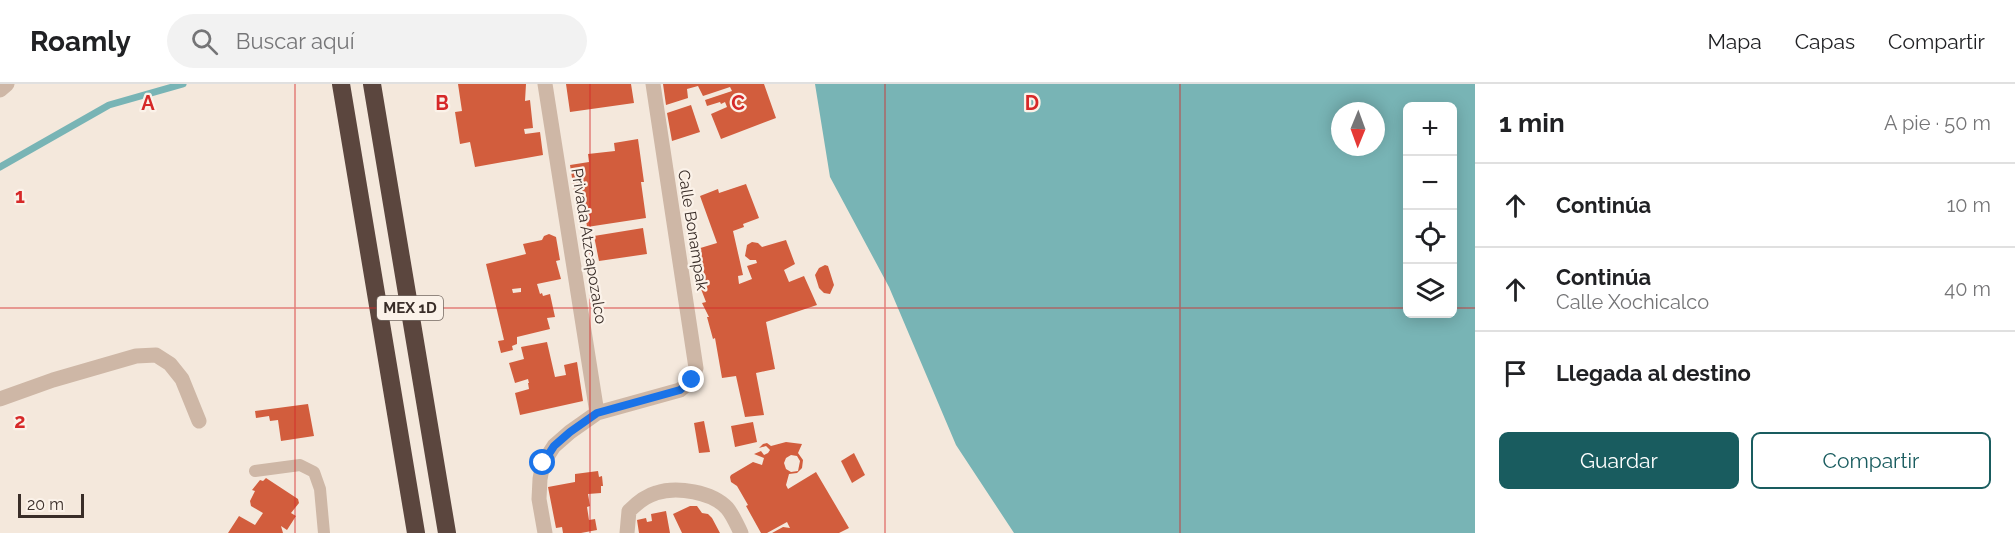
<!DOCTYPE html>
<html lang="es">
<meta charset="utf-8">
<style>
body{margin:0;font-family:Raleway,sans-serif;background:#f2f2f2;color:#202124}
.controls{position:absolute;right:18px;top:18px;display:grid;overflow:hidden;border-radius:9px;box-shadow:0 3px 15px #0003}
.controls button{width:54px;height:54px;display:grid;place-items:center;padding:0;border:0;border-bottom:2px solid #e0e0e0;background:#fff;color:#202124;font:30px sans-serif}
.compass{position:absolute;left:1331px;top:18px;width:54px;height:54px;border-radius:50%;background:#fff;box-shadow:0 3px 15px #0003;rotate:181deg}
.scale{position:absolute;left:18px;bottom:15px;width:66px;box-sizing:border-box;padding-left:6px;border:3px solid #392d28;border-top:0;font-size:16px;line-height:21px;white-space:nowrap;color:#392d28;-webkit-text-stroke:4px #fbf2e9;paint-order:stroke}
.stop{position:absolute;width:18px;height:18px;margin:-14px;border:4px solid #1a73e8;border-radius:50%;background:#fff}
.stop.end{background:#1a73e8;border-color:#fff;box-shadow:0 2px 6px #0008}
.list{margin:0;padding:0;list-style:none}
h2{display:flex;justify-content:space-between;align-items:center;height:78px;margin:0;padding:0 24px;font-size:26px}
h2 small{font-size:20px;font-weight:400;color:#757577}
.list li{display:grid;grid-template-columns:39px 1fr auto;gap:18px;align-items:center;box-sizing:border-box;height:84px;padding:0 24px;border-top:2px solid #e0e0e0}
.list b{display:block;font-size:22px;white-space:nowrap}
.list p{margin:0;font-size:20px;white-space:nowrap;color:#757577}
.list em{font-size:20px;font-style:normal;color:#757577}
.actions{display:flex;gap:12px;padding:18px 24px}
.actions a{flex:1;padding:14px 0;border:2px solid #195c5f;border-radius:9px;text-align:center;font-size:21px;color:#195c5f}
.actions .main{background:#195c5f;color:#fff}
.icon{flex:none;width:33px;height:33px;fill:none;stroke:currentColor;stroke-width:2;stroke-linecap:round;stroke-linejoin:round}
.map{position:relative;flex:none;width:1475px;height:449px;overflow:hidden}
header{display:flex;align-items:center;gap:36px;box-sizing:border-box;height:84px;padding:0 30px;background:#fff;border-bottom:2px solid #e0e0e0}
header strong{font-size:28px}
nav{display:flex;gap:33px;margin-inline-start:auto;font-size:21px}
.search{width:420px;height:54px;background:#f2f2f2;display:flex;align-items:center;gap:15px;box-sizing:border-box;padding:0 21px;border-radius:33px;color:#757577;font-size:22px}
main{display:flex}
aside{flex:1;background:#fff}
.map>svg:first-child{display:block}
.water{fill:#78b4b5;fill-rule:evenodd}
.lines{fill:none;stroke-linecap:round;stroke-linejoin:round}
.stream{stroke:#78b4b5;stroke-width:7}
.building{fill:#d25d3d;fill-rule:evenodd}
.service{stroke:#ceb7a6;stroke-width:12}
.minor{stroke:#ceb7a6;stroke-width:15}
.motorway{stroke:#5b463e;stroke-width:18}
.route{stroke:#1a73e8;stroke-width:8}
.grid{fill:none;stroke:#d62828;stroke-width:1.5;stroke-opacity:0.55}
.labels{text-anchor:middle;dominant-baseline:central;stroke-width:4.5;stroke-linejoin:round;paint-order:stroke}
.shield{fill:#fbf2e9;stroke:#736862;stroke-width:1.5}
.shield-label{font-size:15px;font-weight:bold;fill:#392d28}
.street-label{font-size:16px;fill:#392d28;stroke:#fbf2e9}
.grid-label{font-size:20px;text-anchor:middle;font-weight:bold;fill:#d62828;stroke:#fbf2e9;stroke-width:4.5;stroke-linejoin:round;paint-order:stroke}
</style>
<header>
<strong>Roamly</strong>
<div class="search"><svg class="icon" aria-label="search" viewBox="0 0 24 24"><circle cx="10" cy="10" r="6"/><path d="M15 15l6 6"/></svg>Buscar aquí</div>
<nav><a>Mapa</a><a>Capas</a><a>Compartir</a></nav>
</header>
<main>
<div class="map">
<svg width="1475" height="449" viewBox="0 0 1475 449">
<rect width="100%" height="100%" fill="#f4e8dc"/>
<!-- water -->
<path class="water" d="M 815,0 L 1475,0 L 1475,449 L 1014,449 L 956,361 L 889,203 L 830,93 ZM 1408,22 L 1452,22 L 1452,230 L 1408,230 ZM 1340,27 L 1376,27 L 1376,63 L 1340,63 Z"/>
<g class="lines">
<!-- stream -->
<path class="stream" d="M 0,83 L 109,21 L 183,0"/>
</g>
<!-- building -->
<path class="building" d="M 458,0 L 526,0 L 525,17 L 530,16 L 533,44 L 524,45 L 525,50 L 540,48 L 543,71 L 475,83 L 470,58 L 460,60 L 455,28 L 462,27 Z
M 566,0 L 631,0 L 634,19 L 570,28 Z
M 663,0 L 764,0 L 776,34 L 721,55 L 711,30 L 727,23 L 725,18 L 721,20 L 720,18 L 707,22 L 705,16 L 732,7 L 730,3 L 703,12 L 698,2 L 687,5 L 688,14 L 666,21 Z
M 691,21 L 700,48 L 672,57 L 667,29 Z
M 638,55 L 644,98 L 641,98 L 646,134 L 587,143 L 582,106 L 574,107 L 570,81 L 589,78 L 588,70 L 615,67 L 614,59 Z
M 746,100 L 759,134 L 743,140 L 744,143 L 733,147 L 743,191 L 738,192 L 739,200 L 752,195 L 747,182 L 757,179 L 756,176 L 750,176 L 745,172 L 747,161 L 752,158 L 758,159 L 762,163 L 786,156 L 795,180 L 784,186 L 789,198 L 804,192 L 817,221 L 766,238 L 775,285 L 756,289 L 764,331 L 745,333 L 736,292 L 722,294 L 715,254 L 713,255 L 707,233 L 709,233 L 702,219 L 706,218 L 701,205 L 707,203 L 697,165 L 717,159 L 700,112 L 718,105 L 719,109 Z
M 643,144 L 647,170 L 599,177 L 594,152 Z
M 549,150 L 556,153 L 560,176 L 556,177 L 561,195 L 537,200 L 540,210 L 542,209 L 543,212 L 550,210 L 555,233 L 547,234 L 550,245 L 517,253 L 517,260 L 512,262 L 513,266 L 501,269 L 498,257 L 504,256 L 486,180 L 526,170 L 523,160 L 542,156 L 544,152 ZM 521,204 L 521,208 L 513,209 L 512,205 Z
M 825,181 L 828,182 L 834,201 L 830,210 L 824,209 L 819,204 L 815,191 L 819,184 Z
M 547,258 L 555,293 L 566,291 L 564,281 L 577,278 L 583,317 L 520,331 L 515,309 L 529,305 L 528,299 L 529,299 L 528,295 L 515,299 L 509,279 L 524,275 L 521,263 Z
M 308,320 L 314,352 L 281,357 L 278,336 L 270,337 L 269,332 L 256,334 L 255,327 Z
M 704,337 L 710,368 L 699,369 L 694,339 Z
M 753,338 L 757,358 L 735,363 L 731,342 Z
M 786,358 L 802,360 L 798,369 L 803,376 L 802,384 L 797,389 L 789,390 L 786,401 L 788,405 L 816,388 L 849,444 L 839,449 L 772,449 L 783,443 L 790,444 L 787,438 L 767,449 L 761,449 L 746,422 L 748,421 L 737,402 L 731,398 L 730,393 L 731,391 L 753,378 L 762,381 L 764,374 L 754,370 L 761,367 L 764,371 L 768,369 L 770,366 L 766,362 L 759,364 L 763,360 L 767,359 L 771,362 ZM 791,371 L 797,372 L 800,377 L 798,387 L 791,388 L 786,385 L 784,379 L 786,374 Z
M 854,369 L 865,391 L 852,399 L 841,377 Z
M 598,387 L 599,393 L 602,392 L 603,402 L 601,402 L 601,409 L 588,410 L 590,422 L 587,423 L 589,436 L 595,435 L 597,446 L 581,449 L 563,449 L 562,443 L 556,444 L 548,403 L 575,398 L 575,390 Z
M 266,394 L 298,415 L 299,419 L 291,429 L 296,432 L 287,446 L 281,442 L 283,449 L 228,449 L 239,432 L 255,441 L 263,429 L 251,422 L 250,417 L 255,407 L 252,406 L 260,396 L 263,397 Z
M 690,422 L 697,422 L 702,429 L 708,430 L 712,434 L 720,449 L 682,449 L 673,430 Z
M 666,427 L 670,449 L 639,449 L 637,436 L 646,434 L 647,438 L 652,437 L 651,430 Z"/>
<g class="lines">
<!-- service -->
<path class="service" d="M 255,387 L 300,381 L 314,388 L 320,405 L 324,449"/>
<!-- minor -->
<path class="minor" d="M 545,0 L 597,329
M 0,6 L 7,0
M 0,315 L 53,296 L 136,272 L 156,271 L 170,280 L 182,295 L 199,337
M 545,449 L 539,415 L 540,395 L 543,379 L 554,362 L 570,348 L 597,329 L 680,306 L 692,296 L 696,284 L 653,0
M 627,449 L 629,427 C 637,419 645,412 656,409 C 677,402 712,408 727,424 C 733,431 737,441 741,449"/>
<!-- motorway -->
<path class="motorway" d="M 341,0 L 416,449
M 372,0 L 447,449"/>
</g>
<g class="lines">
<!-- route -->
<path class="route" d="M 543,379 L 554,362 L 570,348 L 597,329 L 680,306 L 692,296"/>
</g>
<!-- grid -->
<path class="grid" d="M 295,0 L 295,449M 590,0 L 590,449M 885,0 L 885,449M 1180,0 L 1180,449M 0,224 L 1408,224M 1452,224 L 1475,224"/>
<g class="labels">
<!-- shield labels -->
<rect class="shield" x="377" y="212" width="66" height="24" rx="4.5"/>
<g class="shield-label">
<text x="410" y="224">MEX 1D</text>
</g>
<!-- street labels -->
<g class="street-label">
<text transform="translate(693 146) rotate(81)">Calle Bonampak</text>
<text transform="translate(589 162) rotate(81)">Privada Atzcapozalco</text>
</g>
</g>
<g class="grid-label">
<text x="148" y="26">A</text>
<text x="442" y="26">B</text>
<text x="738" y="26">C</text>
<text x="1032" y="26">D</text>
<text x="20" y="119">1</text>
<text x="20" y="344">2</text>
</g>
</svg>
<div class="controls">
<button>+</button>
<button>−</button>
<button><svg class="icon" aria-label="locate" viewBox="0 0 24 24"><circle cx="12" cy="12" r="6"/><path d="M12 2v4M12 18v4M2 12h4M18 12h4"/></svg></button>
<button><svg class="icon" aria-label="layers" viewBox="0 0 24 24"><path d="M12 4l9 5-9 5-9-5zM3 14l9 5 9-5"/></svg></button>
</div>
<svg class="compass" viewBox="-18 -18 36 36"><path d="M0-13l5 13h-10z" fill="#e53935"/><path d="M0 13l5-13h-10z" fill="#757577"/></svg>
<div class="scale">20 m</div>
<div class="stop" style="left:543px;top:379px"></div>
<div class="stop end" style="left:692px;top:296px"></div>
</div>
<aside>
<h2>1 min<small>A pie · 50 m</small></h2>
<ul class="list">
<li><svg class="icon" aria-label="ahead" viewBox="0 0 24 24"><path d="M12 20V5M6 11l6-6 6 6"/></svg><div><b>Continúa</b></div><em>10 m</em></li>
<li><svg class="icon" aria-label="ahead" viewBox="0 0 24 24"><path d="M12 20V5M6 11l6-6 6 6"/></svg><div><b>Continúa</b><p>Calle Xochicalco</p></div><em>40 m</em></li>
<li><svg class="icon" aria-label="arrive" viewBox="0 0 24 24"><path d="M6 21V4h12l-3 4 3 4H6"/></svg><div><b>Llegada al destino</b></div></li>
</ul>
<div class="actions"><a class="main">Guardar</a><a>Compartir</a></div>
</aside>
</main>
